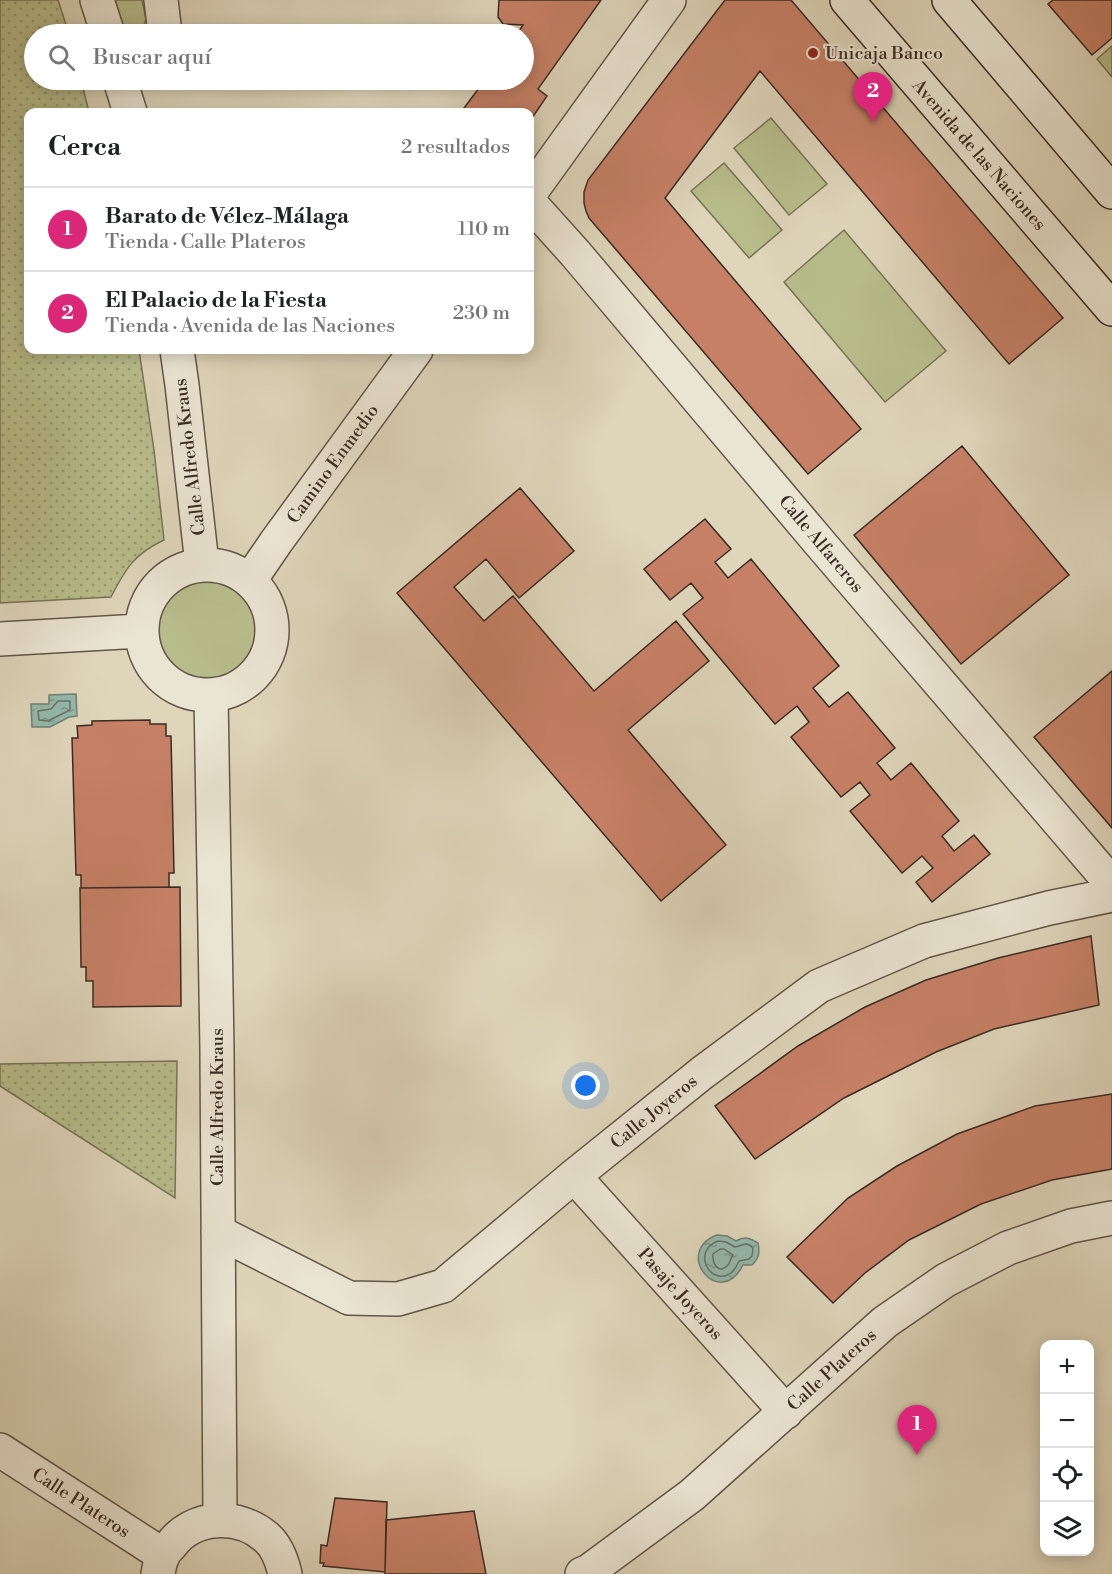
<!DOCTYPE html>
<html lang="es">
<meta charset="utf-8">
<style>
body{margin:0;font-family:"Libre Bodoni",serif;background:#f6f6f6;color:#202124}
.controls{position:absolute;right:18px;bottom:18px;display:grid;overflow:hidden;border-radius:12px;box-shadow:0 3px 15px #0003}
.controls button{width:54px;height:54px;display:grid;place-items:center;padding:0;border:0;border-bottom:2px solid #e0e0e0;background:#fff;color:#202124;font:30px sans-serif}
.you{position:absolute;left:586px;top:1086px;width:21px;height:21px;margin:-15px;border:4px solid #fff;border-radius:50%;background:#1a73e8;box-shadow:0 0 0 9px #1a73e833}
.badge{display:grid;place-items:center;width:39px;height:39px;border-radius:50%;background:#db2777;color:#fff;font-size:20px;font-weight:700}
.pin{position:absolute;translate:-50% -50px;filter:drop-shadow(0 2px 3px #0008)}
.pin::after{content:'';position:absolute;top:32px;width:21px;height:18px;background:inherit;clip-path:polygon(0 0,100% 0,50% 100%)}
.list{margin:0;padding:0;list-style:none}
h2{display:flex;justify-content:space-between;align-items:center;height:78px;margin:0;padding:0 24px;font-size:26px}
h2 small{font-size:20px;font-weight:400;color:#757577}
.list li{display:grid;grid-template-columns:39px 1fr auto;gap:18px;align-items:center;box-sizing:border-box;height:84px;padding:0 24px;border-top:2px solid #e0e0e0}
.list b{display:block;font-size:22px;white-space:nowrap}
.list p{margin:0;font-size:20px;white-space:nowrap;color:#757577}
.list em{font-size:20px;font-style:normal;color:#757577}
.icon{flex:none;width:33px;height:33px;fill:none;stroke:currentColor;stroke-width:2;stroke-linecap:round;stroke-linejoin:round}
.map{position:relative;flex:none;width:1112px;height:1574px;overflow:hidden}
.search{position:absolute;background:#fff;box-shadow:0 3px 15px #0003;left:24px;top:24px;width:510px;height:66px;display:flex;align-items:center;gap:15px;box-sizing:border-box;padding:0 21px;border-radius:33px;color:#757577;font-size:22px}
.panel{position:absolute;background:#fff;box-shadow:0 3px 15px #0003;left:24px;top:108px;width:510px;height:246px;border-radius:12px}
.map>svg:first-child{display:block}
.grass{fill:#b8bc8b;stroke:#787456;stroke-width:1.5}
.park{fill:url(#park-dots);stroke:#787456;stroke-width:1.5}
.water{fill:url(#water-ripples);stroke:#708074;stroke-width:1.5}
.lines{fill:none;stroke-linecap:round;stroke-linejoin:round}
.shore{stroke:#667266;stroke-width:1.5}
.building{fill:#c68066;stroke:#392b22;stroke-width:1.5}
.street-casing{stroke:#625648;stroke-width:36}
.secondary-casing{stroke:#392b22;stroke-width:36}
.street{stroke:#eae4d2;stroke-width:33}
.secondary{stroke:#eae4d2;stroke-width:33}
.poi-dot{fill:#8f2418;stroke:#eae4d2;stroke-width:2}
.labels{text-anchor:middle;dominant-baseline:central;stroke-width:4.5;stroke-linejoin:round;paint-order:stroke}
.poi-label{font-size:18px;fill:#392b22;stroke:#eae4d2;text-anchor:start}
.street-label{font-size:18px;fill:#392b22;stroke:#eae4d2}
</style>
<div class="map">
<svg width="1112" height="1574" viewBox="0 0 1112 1574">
<defs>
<pattern id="park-dots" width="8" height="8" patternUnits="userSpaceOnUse" patternTransform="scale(1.5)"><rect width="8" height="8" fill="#b8bc8b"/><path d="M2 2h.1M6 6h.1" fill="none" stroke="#979971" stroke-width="1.8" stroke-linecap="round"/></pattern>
<pattern id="water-ripples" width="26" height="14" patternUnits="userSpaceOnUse" patternTransform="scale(1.5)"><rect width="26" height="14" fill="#94b9ab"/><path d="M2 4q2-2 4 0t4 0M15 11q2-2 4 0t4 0" fill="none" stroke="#7a978b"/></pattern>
</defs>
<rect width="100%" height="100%" fill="#ded5ba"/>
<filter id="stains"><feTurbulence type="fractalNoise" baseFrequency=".00333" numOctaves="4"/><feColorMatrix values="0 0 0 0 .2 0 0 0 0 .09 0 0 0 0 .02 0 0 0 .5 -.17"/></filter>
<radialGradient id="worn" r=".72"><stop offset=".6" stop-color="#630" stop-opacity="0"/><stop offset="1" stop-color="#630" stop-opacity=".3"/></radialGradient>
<!-- grass -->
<path class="grass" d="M 115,0 L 142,0 L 146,19 L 141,34 L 129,34 L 122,23 Z
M 1112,46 L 1112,77 L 1097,59 Z
M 771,118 L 827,184 L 789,215 L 734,148 Z
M 724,163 L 782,230 L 749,258 L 691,191 Z
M 844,230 L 946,351 L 885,402 L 784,282 Z
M158 632a51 51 0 1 1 102 0a51 51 0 1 1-102 0Z"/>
<!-- park -->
<path class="park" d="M 0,0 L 58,0 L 69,34 L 34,34 L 34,80 L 81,80 L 89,112 L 28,112 L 28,350 L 139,350 L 154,450 L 164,540 C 134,554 126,568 111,597 L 0,603 Z
M 177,1061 L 175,1198 L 0,1086 L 0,1064 Z"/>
<!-- water -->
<path class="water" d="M 76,694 L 77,716 L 69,717 L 50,727 L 32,727 L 31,704 L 49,704 L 49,695 Z
M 717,1235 L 727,1236 L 736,1241 C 745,1236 750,1238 758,1243 C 760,1253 759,1258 752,1265 L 743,1265 C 720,1311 672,1252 717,1235 Z"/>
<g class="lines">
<!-- shore -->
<path class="shore" d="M 58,701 L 70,701 L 70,710 L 48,721 L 39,720 L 38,711 L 51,709 Z
M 718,1241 L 726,1242 L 735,1247 C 742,1246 746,1241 753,1248 L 752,1256 L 749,1259 L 739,1261 C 737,1265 735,1270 731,1273 C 710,1287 691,1251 718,1241 Z
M 720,1249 L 724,1249 L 733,1255 C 732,1256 729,1264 728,1265 C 719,1275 712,1264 713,1254 Z"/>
</g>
<!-- building -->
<path class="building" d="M 499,0 L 601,0 L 538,89 L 547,96 L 530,121 L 530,112 L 461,112 L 485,80 L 524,80 L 524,34 L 517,34 L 523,25 L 503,24 L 498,17 Z
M 725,0 L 791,0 L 1063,318 L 1009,364 L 760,71 L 665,198 L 861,429 L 808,474 L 589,218 L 586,211 L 584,203 L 584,192 L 588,180 Z
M 1053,0 L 1112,0 L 1112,38 L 1092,55 L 1048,4 Z
M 962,446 L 1069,575 L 961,664 L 854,535 Z
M 520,488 L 574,551 L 519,598 L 486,559 L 454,587 L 484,621 L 513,596 L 594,691 L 676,621 L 709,661 L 628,730 L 726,845 L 661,901 L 397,593 Z
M 705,519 L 731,549 L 715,562 L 728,578 L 751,559 L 839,666 L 813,688 L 829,707 L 848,692 L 895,748 L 877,763 L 891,780 L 911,763 L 959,821 L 942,836 L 954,851 L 974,835 L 990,854 L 932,902 L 916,882 L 933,868 L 922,856 L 902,873 L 850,811 L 870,795 L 860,782 L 841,797 L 791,737 L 809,722 L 797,706 L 775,724 L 683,614 L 703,598 L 691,583 L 670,600 L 644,569 Z
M 1112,671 L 1112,828 L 1034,737 Z
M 150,720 L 150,724 L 166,724 L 166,736 L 171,736 L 174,873 L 169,873 L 169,887 L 81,888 L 81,875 L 76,875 L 72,738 L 78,738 L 77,726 L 92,725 L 92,721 Z
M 180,887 L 181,1006 L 93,1007 L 93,981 L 86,981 L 86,967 L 81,967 L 80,888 Z
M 1091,936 L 1099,1005 L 994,1029 L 936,1052 L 844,1098 L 755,1159 L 715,1106 L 798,1046 L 865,1007 L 926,980 L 998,958 Z
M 1112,1094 L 1112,1169 L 1052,1180 L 981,1204 L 909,1240 L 865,1273 L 833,1303 L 787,1257 L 848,1198 L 897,1166 L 957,1134 L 1035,1106 Z
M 335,1498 L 387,1502 L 385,1572 L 323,1566 L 324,1563 L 320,1563 L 321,1545 L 327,1546 Z
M 474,1511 L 486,1574 L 385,1574 L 386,1520 Z"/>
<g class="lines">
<!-- street casing -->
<g class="street-casing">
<path id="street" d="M 97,0 L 108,34
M 161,0 L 164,25 L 162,34
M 120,80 L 130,112
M 530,193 L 669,0
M 530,203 L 575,253 L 819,542 L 1112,884
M 177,350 L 182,385 L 202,564
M142 630a65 65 0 1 1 130 0a65 65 0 1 1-130 0Z
M 250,580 L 276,542 L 416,350
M 0,639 L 140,631
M 211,695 L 217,1050 L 220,1519
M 574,1176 L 786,1412
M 218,1232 L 349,1298 L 398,1299 L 443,1286 L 574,1176 L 702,1073 L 819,986 L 924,941 L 1049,908 L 1112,895
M 0,1450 L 163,1555
M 158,1574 C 159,1568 160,1561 163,1556 C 164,1552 168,1548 171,1545 C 193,1515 238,1513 266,1537 C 277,1546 282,1561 285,1574
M 582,1574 L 589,1571 L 692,1495 L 885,1322 L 946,1280 L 1008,1248 L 1071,1226 L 1112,1218"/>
</g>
<!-- secondary casing -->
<g class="secondary-casing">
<path id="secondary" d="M 847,0 L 1112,309
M 949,0 L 1112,192"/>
</g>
<!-- street -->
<use href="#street" class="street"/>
<!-- secondary -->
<use href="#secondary" class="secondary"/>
</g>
<!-- markers -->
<circle class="poi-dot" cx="813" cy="53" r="6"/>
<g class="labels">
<!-- poi labels -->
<g class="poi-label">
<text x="825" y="53">Unicaja Banco</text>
</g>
<!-- street labels -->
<g class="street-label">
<text transform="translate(979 155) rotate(49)">Avenida de las Naciones</text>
<text transform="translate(190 457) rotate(-97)">Calle Alfredo Kraus</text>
<text transform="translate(333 464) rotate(-54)">Camino Enmedio</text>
<text transform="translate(821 544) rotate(50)">Calle Alfareros</text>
<text transform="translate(217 1107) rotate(-90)">Calle Alfredo Kraus</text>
<text transform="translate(654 1112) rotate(-39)">Calle Joyeros</text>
<text transform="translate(680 1294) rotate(48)">Pasaje Joyeros</text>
<text transform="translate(832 1370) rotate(-42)">Calle Plateros</text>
<text transform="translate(81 1503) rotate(33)">Calle Plateros</text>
</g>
</g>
<rect width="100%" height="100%" filter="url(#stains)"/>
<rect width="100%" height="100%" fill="url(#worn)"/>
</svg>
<div class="controls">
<button>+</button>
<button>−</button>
<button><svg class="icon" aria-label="locate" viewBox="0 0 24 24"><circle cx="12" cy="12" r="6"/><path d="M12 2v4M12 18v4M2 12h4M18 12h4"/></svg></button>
<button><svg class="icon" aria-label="layers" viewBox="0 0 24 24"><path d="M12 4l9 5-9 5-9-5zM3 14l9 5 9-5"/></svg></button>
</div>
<div class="you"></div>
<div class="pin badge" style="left:917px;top:1455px">1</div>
<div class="pin badge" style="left:873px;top:122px">2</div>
<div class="search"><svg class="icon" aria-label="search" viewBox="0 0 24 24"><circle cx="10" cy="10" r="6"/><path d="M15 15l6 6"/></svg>Buscar aquí</div>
<section class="panel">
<h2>Cerca<small>2 resultados</small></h2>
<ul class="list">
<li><span class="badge">1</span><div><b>Barato de Vélez-Málaga</b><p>Tienda · Calle Plateros</p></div><em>110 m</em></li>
<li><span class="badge">2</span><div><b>El Palacio de la Fiesta</b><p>Tienda · Avenida de las Naciones</p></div><em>230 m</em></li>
</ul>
</section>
</div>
